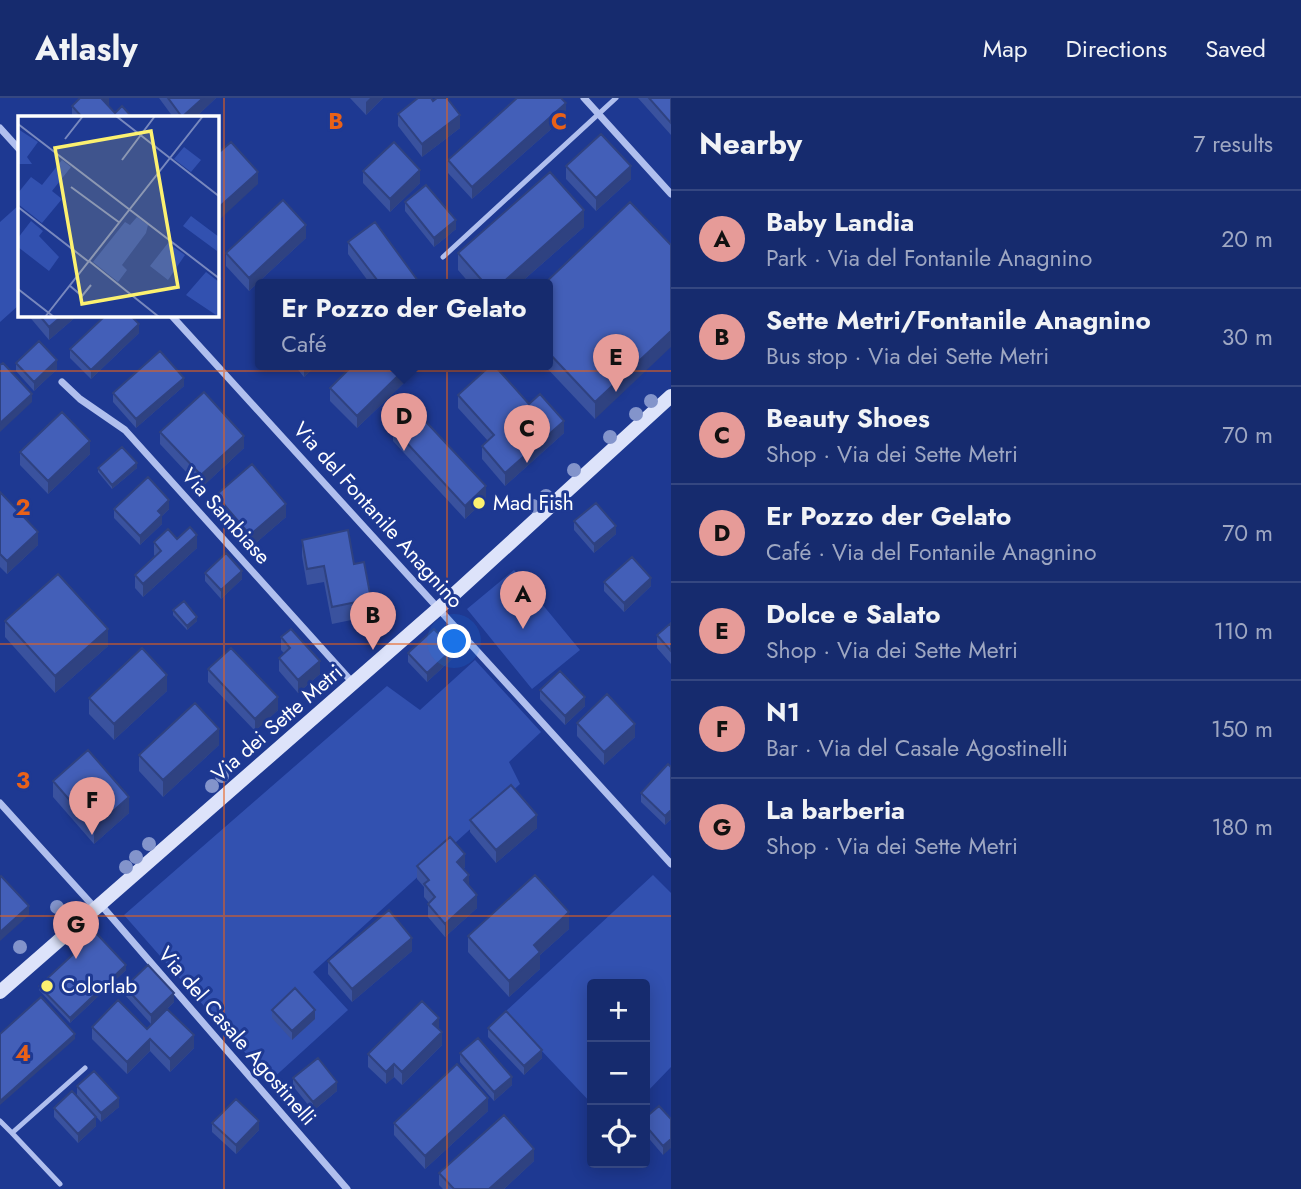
<!DOCTYPE html>
<meta charset="utf-8">
<style>
body{margin:0;font-family:Jost,sans-serif;background:#233776;color:#f1f3f6}
.controls{position:absolute;right:21px;bottom:21px;display:grid;overflow:hidden;border-radius:7px;box-shadow:0 4px 18px #0003}
.controls button{width:63px;height:63px;display:grid;place-items:center;padding:0;border:0;border-bottom:2px solid #354781;background:#162b6e;color:#f1f3f6;font:35px sans-serif}
.you{position:absolute;left:455px;top:544px;width:24px;height:24px;margin:-18px;border:5px solid #fff;border-radius:50%;background:#1a73e8;box-shadow:0 0 0 10px #1a73e833}
.badge{display:grid;place-items:center;width:46px;height:46px;border-radius:50%;background:#e69b98;color:#111;font-size:23px;font-weight:700}
.pin{position:absolute;translate:-50% -58px;filter:drop-shadow(0 2px 4px #0008)}
.pin::after{content:'';position:absolute;top:37px;width:24px;height:21px;background:inherit;clip-path:polygon(0 0,100% 0,50% 100%)}
.popup{position:absolute;left:255px;top:181px;width:298px;height:91px;box-sizing:border-box;display:grid;place-content:center;border-radius:7px;background:#162b6e;filter:drop-shadow(0 2px 5px #0005);font-size:23px;white-space:nowrap;color:#9ea7c2}
.popup b{font-size:26px;color:#f1f3f6}
.popup::after{content:'';position:absolute;left:50%;top:100%;margin-left:-14px;border:14px solid transparent;border-top-color:#162b6e}
.list{margin:0;padding:0;list-style:none}
h2{display:flex;justify-content:space-between;align-items:center;height:91px;margin:0;padding:0 28px;font-size:30px}
h2 small{font-size:23px;font-weight:400;color:#9ea7c2}
.list li{display:grid;grid-template-columns:46px 1fr auto;gap:21px;align-items:center;box-sizing:border-box;height:98px;padding:0 28px;border-top:2px solid #354781}
.list b{display:block;font-size:26px;white-space:nowrap}
.list p{margin:0;font-size:23px;white-space:nowrap;color:#9ea7c2}
.list em{font-size:23px;font-style:normal;color:#9ea7c2}
.icon{flex:none;width:38px;height:38px;fill:none;stroke:currentColor;stroke-width:2;stroke-linecap:round;stroke-linejoin:round}
.map{position:relative;flex:none;width:671px;height:1091px;overflow:hidden}
header{display:flex;align-items:center;gap:42px;box-sizing:border-box;height:98px;padding:0 35px;background:#162b6e;border-bottom:2px solid #354781}
header strong{font-size:33px}
nav{display:flex;gap:38px;margin-inline-start:auto;font-size:24px}
main{display:flex}
aside{flex:1;background:#162b6e}
.map>svg:first-child{display:block}
.green{fill:#3251b0}
.lines{fill:none;stroke-linecap:round;stroke-linejoin:round}
.lane{stroke:#b0bfee;stroke-width:5}
.street{stroke:#b0bfee;stroke-width:7}
.secondary{stroke:#dde3fa;stroke-width:14}
.tree{fill:#8394cb}
.wall{fill:#3a529e}
.shaded-wall{fill:#2f4281}
.building{fill:#435fb8;stroke:#2f4281;stroke-width:2}
.grid{fill:none;stroke:#e96118;stroke-width:2;stroke-opacity:0.55}
.poi-dot{fill:#fcf170;stroke:#1e3992;stroke-width:2.5}
.labels{text-anchor:middle;dominant-baseline:central;stroke-width:6;stroke-linejoin:round;paint-order:stroke}
.poi-label{font-size:21px;fill:#fff;stroke:#1e3992;text-anchor:start}
.street-label{font-size:21px;fill:#fff;stroke:#1e3992}
.inset-road{fill:none;stroke:#7888be;stroke-width:2}
.view{fill:#fcf170;fill-opacity:0.15;stroke:#fcf170;stroke-width:3.5}
.inset-edge{fill:none;stroke:#fff;stroke-width:3.5}
.grid-label{font-size:23px;text-anchor:middle;font-weight:bold;fill:#e96118;stroke:#1e3992;stroke-width:6;stroke-linejoin:round;paint-order:stroke}
</style>
<header>
<strong>Atlasly</strong>
<nav><a>Map</a><a>Directions</a><a>Saved</a></nav>
</header>
<main>
<div class="map">
<svg width="671" height="1091" viewBox="0 0 671 1091">
<rect width="100%" height="100%" fill="#1e3992"/>
<!-- green -->
<path class="green" d="M 19,107 L 19,207 L 0,224 L 0,124 Z
M 514,472 L 580,552 L 532,591 L 467,511 Z
M 475,562 L 541,634 L 509,664 L 520,686 L 313,874 L 348,912 L 270,983 L 124,817 L 387,588 L 420,612 Z
M 653,777 L 671,795 L 671,969 L 645,996 L 645,886 L 592,886 L 592,1006 L 505,914 Z"/>
<g class="lines">
<!-- lane -->
<path class="lane" d="M 443,159 L 616,0
M 0,1023 L 12,1035 L 85,970
M 12,1035 L 60,1086"/>
<!-- street -->
<path class="street" d="M 584,0 L 671,96
M 0,30 L 19,51
M 171,217 L 671,766
M 62,284 L 80,301 L 125,332 L 353,585
M 0,705 L 96,811
M 101,807 L 347,1091"/>
<!-- secondary -->
<path class="secondary" d="M 0,894 L 439,510 L 671,298"/>
</g>
<!-- trees -->
<g class="tree">
<circle cx="651" cy="303" r="7"/>
<circle cx="636" cy="316" r="7"/>
<circle cx="610" cy="339" r="7"/>
<circle cx="574" cy="372" r="7"/>
<circle cx="546" cy="398" r="7"/>
<circle cx="533" cy="408" r="7"/>
<circle cx="222" cy="678" r="7"/>
<circle cx="212" cy="688" r="7"/>
<circle cx="149" cy="746" r="7"/>
<circle cx="136" cy="759" r="7"/>
<circle cx="126" cy="769" r="7"/>
<circle cx="57" cy="809" r="7"/>
<circle cx="20" cy="849" r="7"/>
</g>
<!-- wall -->
<path class="wall" d="M 109,0 L 108,8 L 115,15 L 132,19 L 72,19 L 72,8 Z
M 159,0 L 216,0 L 196,19 L 173,19 Z
M 350,0 L 383,0 L 366,17 Z
M 638,0 L 671,0 L 671,37 Z
M 398,16 L 460,30 L 422,59 L 398,28 Z
M 566,18 L 472,101 L 448,75 L 448,62 Z
M 566,68 L 631,81 L 596,113 L 566,81 Z
M 363,73 L 420,85 L 390,114 L 363,85 Z
M 405,104 L 456,131 L 434,149 L 405,113 Z
M 584,129 L 518,187 L 471,187 L 458,172 L 458,155 Z
M 306,140 L 249,193 L 226,168 L 226,155 Z
M 348,144 L 421,187 L 371,187 L 348,156 Z
M 671,147 L 595,321 L 544,267 L 548,267 L 548,187 Z
M 28,217 L 78,217 L 49,242 Z
M 139,235 L 91,281 L 70,260 L 70,251 Z
M 16,265 L 57,271 L 34,293 L 16,273 Z
M 294,267 L 317,267 L 304,279 Z
M 407,282 L 357,330 L 330,303 L 330,290 Z
M 184,288 L 136,330 L 113,304 L 113,295 Z
M 458,297 L 529,306 L 564,335 L 505,388 L 482,361 L 482,348 L 488,343 L 458,310 Z
M 393,330 L 486,401 L 465,421 L 393,343 Z
M 160,334 L 244,350 L 201,390 L 160,346 Z
M 20,354 L 90,356 L 48,396 L 20,367 Z
M 98,370 L 137,370 L 112,391 L 98,374 Z
M 0,394 L 38,447 L 7,476 L 0,469 Z
M 216,397 L 286,419 L 250,450 L 216,409 Z
M 114,411 L 169,411 L 162,418 L 162,426 L 140,447 L 114,420 Z
M 574,423 L 616,436 L 594,455 L 574,432 Z
M 177,441 L 197,450 L 143,499 L 135,490 L 135,477 L 155,458 L 154,457 L 154,444 Z
M 302,442 L 354,466 L 371,501 L 371,518 L 332,526 L 324,484 L 307,487 L 302,458 Z
M 205,475 L 242,481 L 221,501 L 205,483 Z
M 604,484 L 651,488 L 624,514 L 604,493 Z
M 173,512 L 197,523 L 187,532 L 173,517 Z
M 395,520 L 374,538 L 367,530 L 367,525 Z
M 5,523 L 108,548 L 55,595 L 5,539 Z
M 671,525 L 671,566 L 657,550 L 657,537 Z
M 281,539 L 320,576 L 298,595 L 279,573 L 279,560 L 284,555 L 281,552 Z
M 408,555 L 453,560 L 427,584 L 408,564 Z
M 208,571 L 278,612 L 255,633 L 208,584 Z
M 540,592 L 585,608 L 565,627 L 540,601 Z
M 167,593 L 114,642 L 89,616 L 89,600 Z
M 577,625 L 635,639 L 604,667 L 577,638 Z
M 219,647 L 163,699 L 139,673 L 139,657 Z
M 671,669 L 671,721 L 665,727 L 641,704 L 641,695 Z
M 53,683 L 129,715 L 94,746 L 53,699 Z
M 470,722 L 537,730 L 496,765 L 470,734 Z
M 417,768 L 465,769 L 463,771 L 477,810 L 445,839 L 428,819 L 428,806 L 429,805 L 424,799 L 424,789 L 417,781 Z
M 569,831 L 540,857 L 540,871 L 509,899 L 468,854 L 468,838 Z
M 412,853 L 352,904 L 328,876 L 328,863 Z
M 126,872 L 70,925 L 39,892 L 39,888 Z
M 125,889 L 174,904 L 167,911 L 194,950 L 170,974 L 150,953 L 127,976 L 92,941 L 92,929 L 147,931 L 151,926 L 125,897 Z
M 272,912 L 315,921 L 292,942 L 272,920 Z
M 488,930 L 542,960 L 524,977 L 488,939 Z
M 439,931 L 442,947 L 402,987 L 394,979 L 386,986 L 368,969 L 368,956 Z
M 460,955 L 512,987 L 494,1003 L 460,964 Z
M 293,980 L 337,993 L 313,1013 L 293,988 Z
M 77,988 L 119,1009 L 101,1024 L 77,997 Z
M 54,1010 L 96,1028 L 78,1045 L 54,1019 Z
M 488,1013 L 425,1071 L 394,1037 L 394,1025 Z
M 645,1020 L 671,1021 L 663,1057 L 645,1036 Z
M 212,1025 L 259,1032 L 236,1056 L 212,1034 Z
M 534,1063 L 504,1091 L 443,1091 L 439,1087 L 439,1075 Z"/>
<!-- shaded-wall -->
<path class="shaded-wall" d="M 103,0 L 109,0 L 109,7 L 102,14 L 102,1 Z
M 203,0 L 216,0 L 196,19 L 182,19 Z
M 370,0 L 383,0 L 366,17 L 366,4 Z
M 566,5 L 566,18 L 472,101 L 472,89 Z
M 460,17 L 460,30 L 422,59 L 422,46 Z
M 631,68 L 631,81 L 596,113 L 596,100 Z
M 420,72 L 420,85 L 390,114 L 390,101 Z
M 258,74 L 258,86 L 217,124 L 217,111 Z
M 584,112 L 584,129 L 518,187 L 500,187 Z
M 456,122 L 456,131 L 434,149 L 434,140 Z
M 306,127 L 306,140 L 249,193 L 249,180 Z
M 63,217 L 78,217 L 49,242 L 49,229 Z
M 139,226 L 139,235 L 91,281 L 91,272 Z
M 671,233 L 671,249 L 595,321 L 595,304 Z
M 57,262 L 57,271 L 34,293 L 34,284 Z
M 304,267 L 317,267 L 304,279 Z
M 407,269 L 407,282 L 357,330 L 357,318 Z
M 184,280 L 184,288 L 136,330 L 136,321 Z
M 32,296 L 32,304 L 0,334 L 0,325 Z
M 564,323 L 564,335 L 505,388 L 505,375 Z
M 244,338 L 244,350 L 201,390 L 201,377 Z
M 90,343 L 90,356 L 48,396 L 48,383 Z
M 137,365 L 137,370 L 112,391 L 112,387 Z
M 486,388 L 486,401 L 465,421 L 465,408 Z
M 169,402 L 169,411 L 162,418 L 162,426 L 140,447 L 140,438 L 158,413 Z
M 286,406 L 286,419 L 250,450 L 250,437 Z
M 616,428 L 616,436 L 594,455 L 594,446 Z
M 38,434 L 38,447 L 7,476 L 7,463 Z
M 197,437 L 197,450 L 143,499 L 143,486 Z
M 242,473 L 242,481 L 221,501 L 221,492 Z
M 651,480 L 651,488 L 624,514 L 624,505 Z
M 395,515 L 395,520 L 374,538 L 374,533 Z
M 197,519 L 197,523 L 187,532 L 187,528 Z
M 108,531 L 108,548 L 55,595 L 55,578 Z
M 453,551 L 453,560 L 427,584 L 427,575 Z
M 320,563 L 320,576 L 298,595 L 298,582 Z
M 167,577 L 167,593 L 114,642 L 114,626 Z
M 278,599 L 278,612 L 255,633 L 255,621 Z
M 585,599 L 585,608 L 565,627 L 565,618 Z
M 635,626 L 635,639 L 604,667 L 604,654 Z
M 219,631 L 219,647 L 163,699 L 163,682 Z
M 129,699 L 129,715 L 94,746 L 94,730 Z
M 671,712 L 671,721 L 665,727 L 665,718 Z
M 537,717 L 537,730 L 496,765 L 496,752 Z
M 465,756 L 465,769 L 457,776 L 457,764 Z
M 469,777 L 469,790 L 464,782 Z
M 477,797 L 477,810 L 445,839 L 445,826 Z
M 29,808 L 29,817 L 0,843 L 0,834 Z
M 569,814 L 569,831 L 540,857 L 540,871 L 509,899 L 509,883 L 534,847 Z
M 412,840 L 412,853 L 352,904 L 352,891 Z
M 126,867 L 126,872 L 70,925 L 70,920 Z
M 174,895 L 174,904 L 151,926 L 151,917 Z
M 315,912 L 315,921 L 292,942 L 292,933 Z
M 439,920 L 439,933 L 433,926 Z
M 442,934 L 442,947 L 402,987 L 402,974 Z
M 75,936 L 75,941 L 0,1007 L 0,1003 Z
M 194,937 L 194,950 L 170,974 L 170,961 Z
M 150,941 L 150,953 L 127,976 L 127,964 Z
M 542,952 L 542,960 L 524,977 L 524,968 Z
M 394,966 L 394,979 L 386,986 L 386,974 Z
M 512,979 L 512,987 L 494,1003 L 494,994 Z
M 337,984 L 337,993 L 313,1013 L 313,1004 Z
M 119,1000 L 119,1009 L 101,1024 L 101,1015 Z
M 488,1000 L 488,1013 L 425,1071 L 425,1058 Z
M 96,1019 L 96,1028 L 78,1045 L 78,1036 Z
M 259,1023 L 259,1032 L 236,1056 L 236,1047 Z
M 671,1041 L 671,1050 L 663,1057 L 663,1048 Z
M 534,1051 L 534,1063 L 504,1091 L 489,1091 Z"/>
<!-- building -->
<path class="building" d="M 80,0 L 103,0 L 102,1 L 115,15 L 122,8 L 132,19 L 82,19 L 72,8 Z
M 168,0 L 203,0 L 182,19 Z
M 418,0 L 431,0 L 433,3 L 437,0 L 447,0 L 460,17 L 422,46 L 398,16 Z
M 517,0 L 561,0 L 566,5 L 472,89 L 448,62 Z
M 649,0 L 671,0 L 671,25 Z
M 601,36 L 631,68 L 596,100 L 566,68 Z
M 231,44 L 258,74 L 217,111 L 217,56 Z
M 394,44 L 420,72 L 390,101 L 363,73 Z
M 550,74 L 584,112 L 500,187 L 486,187 L 458,155 Z
M 426,87 L 456,122 L 434,140 L 405,104 Z
M 283,102 L 306,127 L 249,180 L 226,155 Z
M 630,104 L 671,147 L 671,233 L 595,304 L 548,254 L 548,187 L 543,187 Z
M 375,124 L 421,187 L 381,187 L 348,144 Z
M 39,217 L 63,217 L 49,229 Z
M 106,217 L 130,217 L 139,226 L 91,272 L 70,251 Z
M 39,243 L 57,262 L 34,284 L 16,265 Z
M 160,253 L 184,280 L 136,321 L 113,295 Z
M 3,265 L 32,296 L 0,325 L 0,267 Z
M 353,267 L 405,267 L 407,269 L 357,318 L 330,290 Z
M 491,267 L 494,267 L 529,306 L 540,296 L 564,323 L 505,375 L 482,348 L 494,337 L 458,297 Z
M 204,294 L 244,338 L 201,377 L 160,334 Z
M 414,311 L 486,388 L 465,408 L 393,330 Z
M 62,314 L 90,343 L 48,383 L 20,354 Z
M 122,349 L 137,365 L 112,387 L 98,370 Z
M 252,366 L 286,406 L 250,437 L 216,397 Z
M 148,379 L 169,402 L 158,413 L 162,417 L 140,438 L 114,411 Z
M 0,394 L 38,434 L 7,463 L 0,456 Z
M 596,405 L 616,428 L 594,446 L 574,423 Z
M 190,429 L 197,437 L 143,486 L 135,477 L 161,453 L 154,444 L 168,431 L 177,441 Z
M 348,432 L 354,466 L 364,464 L 371,501 L 332,509 L 324,468 L 307,471 L 302,442 Z
M 226,455 L 242,473 L 221,492 L 205,475 Z
M 632,459 L 651,480 L 624,505 L 604,484 Z
M 58,476 L 108,531 L 55,578 L 5,523 Z
M 184,503 L 197,519 L 187,528 L 173,512 Z
M 388,507 L 395,515 L 374,533 L 367,525 Z
M 671,525 L 671,553 L 657,537 Z
M 291,531 L 320,563 L 298,582 L 279,560 L 290,550 L 281,539 Z
M 434,531 L 453,551 L 427,575 L 408,555 Z
M 142,550 L 167,577 L 114,626 L 89,600 Z
M 231,550 L 278,599 L 255,621 L 208,571 Z
M 560,573 L 585,599 L 565,618 L 540,592 Z
M 607,596 L 635,626 L 604,654 L 577,625 Z
M 195,605 L 219,631 L 163,682 L 139,657 Z
M 88,652 L 129,699 L 94,730 L 53,683 Z
M 668,666 L 671,669 L 671,712 L 665,718 L 641,695 Z
M 511,687 L 537,717 L 496,752 L 470,722 Z
M 450,739 L 465,756 L 457,764 L 469,777 L 464,782 L 477,797 L 445,826 L 428,806 L 435,799 L 424,786 L 429,782 L 417,768 Z
M 535,777 L 569,814 L 534,847 L 540,854 L 509,883 L 468,838 Z
M 1,778 L 29,808 L 0,834 L 0,779 Z
M 389,812 L 412,840 L 352,891 L 328,863 Z
M 96,835 L 126,867 L 70,920 L 39,888 Z
M 148,867 L 174,895 L 151,917 L 125,889 Z
M 295,890 L 315,912 L 292,933 L 272,912 Z
M 41,899 L 75,936 L 0,1003 L 0,936 Z
M 118,902 L 147,931 L 167,911 L 194,937 L 170,961 L 150,941 L 127,964 L 92,929 Z
M 422,903 L 439,920 L 433,926 L 442,934 L 402,974 L 394,966 L 386,974 L 368,956 Z
M 506,913 L 542,952 L 524,968 L 488,930 Z
M 478,940 L 512,979 L 494,994 L 460,955 Z
M 318,960 L 337,984 L 313,1004 L 293,980 Z
M 457,966 L 488,1000 L 425,1058 L 394,1025 Z
M 94,973 L 119,1000 L 101,1015 L 77,988 Z
M 72,993 L 96,1019 L 78,1036 L 54,1010 Z
M 236,1001 L 259,1023 L 236,1047 L 212,1025 Z
M 659,1008 L 671,1021 L 671,1041 L 663,1048 L 645,1027 L 645,1020 Z
M 504,1017 L 534,1051 L 489,1091 L 454,1091 L 439,1075 Z"/>
<!-- grid -->
<path class="grid" d="M 224,0 L 224,1091M 447,0 L 447,1091M 0,273 L 671,273M 0,546 L 671,546M 0,818 L 671,818"/>
<!-- markers -->
<g class="poi-dot">
<circle cx="479" cy="405" r="7"/>
<circle cx="47" cy="888" r="7"/>
</g>
<g class="labels">
<!-- poi labels -->
<g class="poi-label">
<text x="493" y="405">Mad Fish</text>
<text x="61" y="888">Colorlab</text>
</g>
<!-- street labels -->
<g class="street-label">
<text transform="translate(378 417) rotate(48)">Via del Fontanile Anagnino</text>
<text transform="translate(226 418) rotate(48)">Via Sambiase</text>
<text transform="translate(277 625) rotate(-41)">Via dei Sette Metri</text>
<text transform="translate(237 938) rotate(49)">Via del Casale Agostinelli</text>
</g>
</g>
<!-- overview -->
<g transform="translate(18 18)">
<rect width="201" height="201" fill="#1e3992"/>
<path d="M 0,13 L 20,26 L 9,41 L 14,48 L 0,48 ZM 166,31 L 183,44 L 173,56 L 156,43 ZM 44,44 L 53,51 L 34,75 L 44,83 L 24,107 L 0,88 L 0,77 L 13,61 L 24,69 ZM 173,100 L 201,121 L 199,135 L 165,110 ZM 119,101 L 130,109 L 128,117 L 104,149 L 109,154 L 100,166 L 75,146 L 107,106 L 112,109 ZM 13,105 L 25,115 L 21,120 L 41,141 L 31,155 L 0,131 L 0,122 ZM 150,127 L 167,139 L 150,164 L 132,150 ZM 188,156 L 201,166 L 201,201 L 168,179 Z" fill="#3251b0"/>
<path class="inset-road" d="M 98,0 L 202,81M 0,8 L 202,163M 47,23 L 65,0M 104,44 L 137,0M 53,71 L 102,107M 0,91 L 71,146M 71,145 L 141,201M 51,169 L 64,180 L 73,169M 0,173 L 36,201M 27,201 L 185,0"/>
<path class="view" d="M 133,15 L 160,171 L 64,188 L 37,32 Z"/>
<rect width="201" height="201" class="inset-edge"/>
</g>
<g class="grid-label">
<text x="336" y="31">B</text>
<text x="559" y="31">C</text>
<text x="23" y="417">2</text>
<text x="23" y="690">3</text>
<text x="23" y="963">4</text>
</g>
</svg>
<div class="controls">
<button>+</button>
<button>−</button>
<button><svg class="icon" aria-label="locate" viewBox="0 0 24 24"><circle cx="12" cy="12" r="6"/><path d="M12 2v4M12 18v4M2 12h4M18 12h4"/></svg></button>
</div>
<div class="you"></div>
<div class="pin badge" style="left:523px;top:531px">A</div>
<div class="pin badge" style="left:373px;top:552px">B</div>
<div class="pin badge" style="left:527px;top:365px">C</div>
<div class="pin badge" style="left:404px;top:353px">D</div>
<div class="popup"><b>Er Pozzo der Gelato</b>Café</div>
<div class="pin badge" style="left:616px;top:294px">E</div>
<div class="pin badge" style="left:92px;top:737px">F</div>
<div class="pin badge" style="left:76px;top:861px">G</div>
</div>
<aside>
<h2>Nearby<small>7 results</small></h2>
<ul class="list">
<li><span class="badge">A</span><div><b>Baby Landia</b><p>Park · Via del Fontanile Anagnino</p></div><em>20 m</em></li>
<li><span class="badge">B</span><div><b>Sette Metri/Fontanile Anagnino</b><p>Bus stop · Via dei Sette Metri</p></div><em>30 m</em></li>
<li><span class="badge">C</span><div><b>Beauty Shoes</b><p>Shop · Via dei Sette Metri</p></div><em>70 m</em></li>
<li><span class="badge">D</span><div><b>Er Pozzo der Gelato</b><p>Café · Via del Fontanile Anagnino</p></div><em>70 m</em></li>
<li><span class="badge">E</span><div><b>Dolce e Salato</b><p>Shop · Via dei Sette Metri</p></div><em>110 m</em></li>
<li><span class="badge">F</span><div><b>N1</b><p>Bar · Via del Casale Agostinelli</p></div><em>150 m</em></li>
<li><span class="badge">G</span><div><b>La barberia</b><p>Shop · Via dei Sette Metri</p></div><em>180 m</em></li>
</ul>
</aside>
</main>
